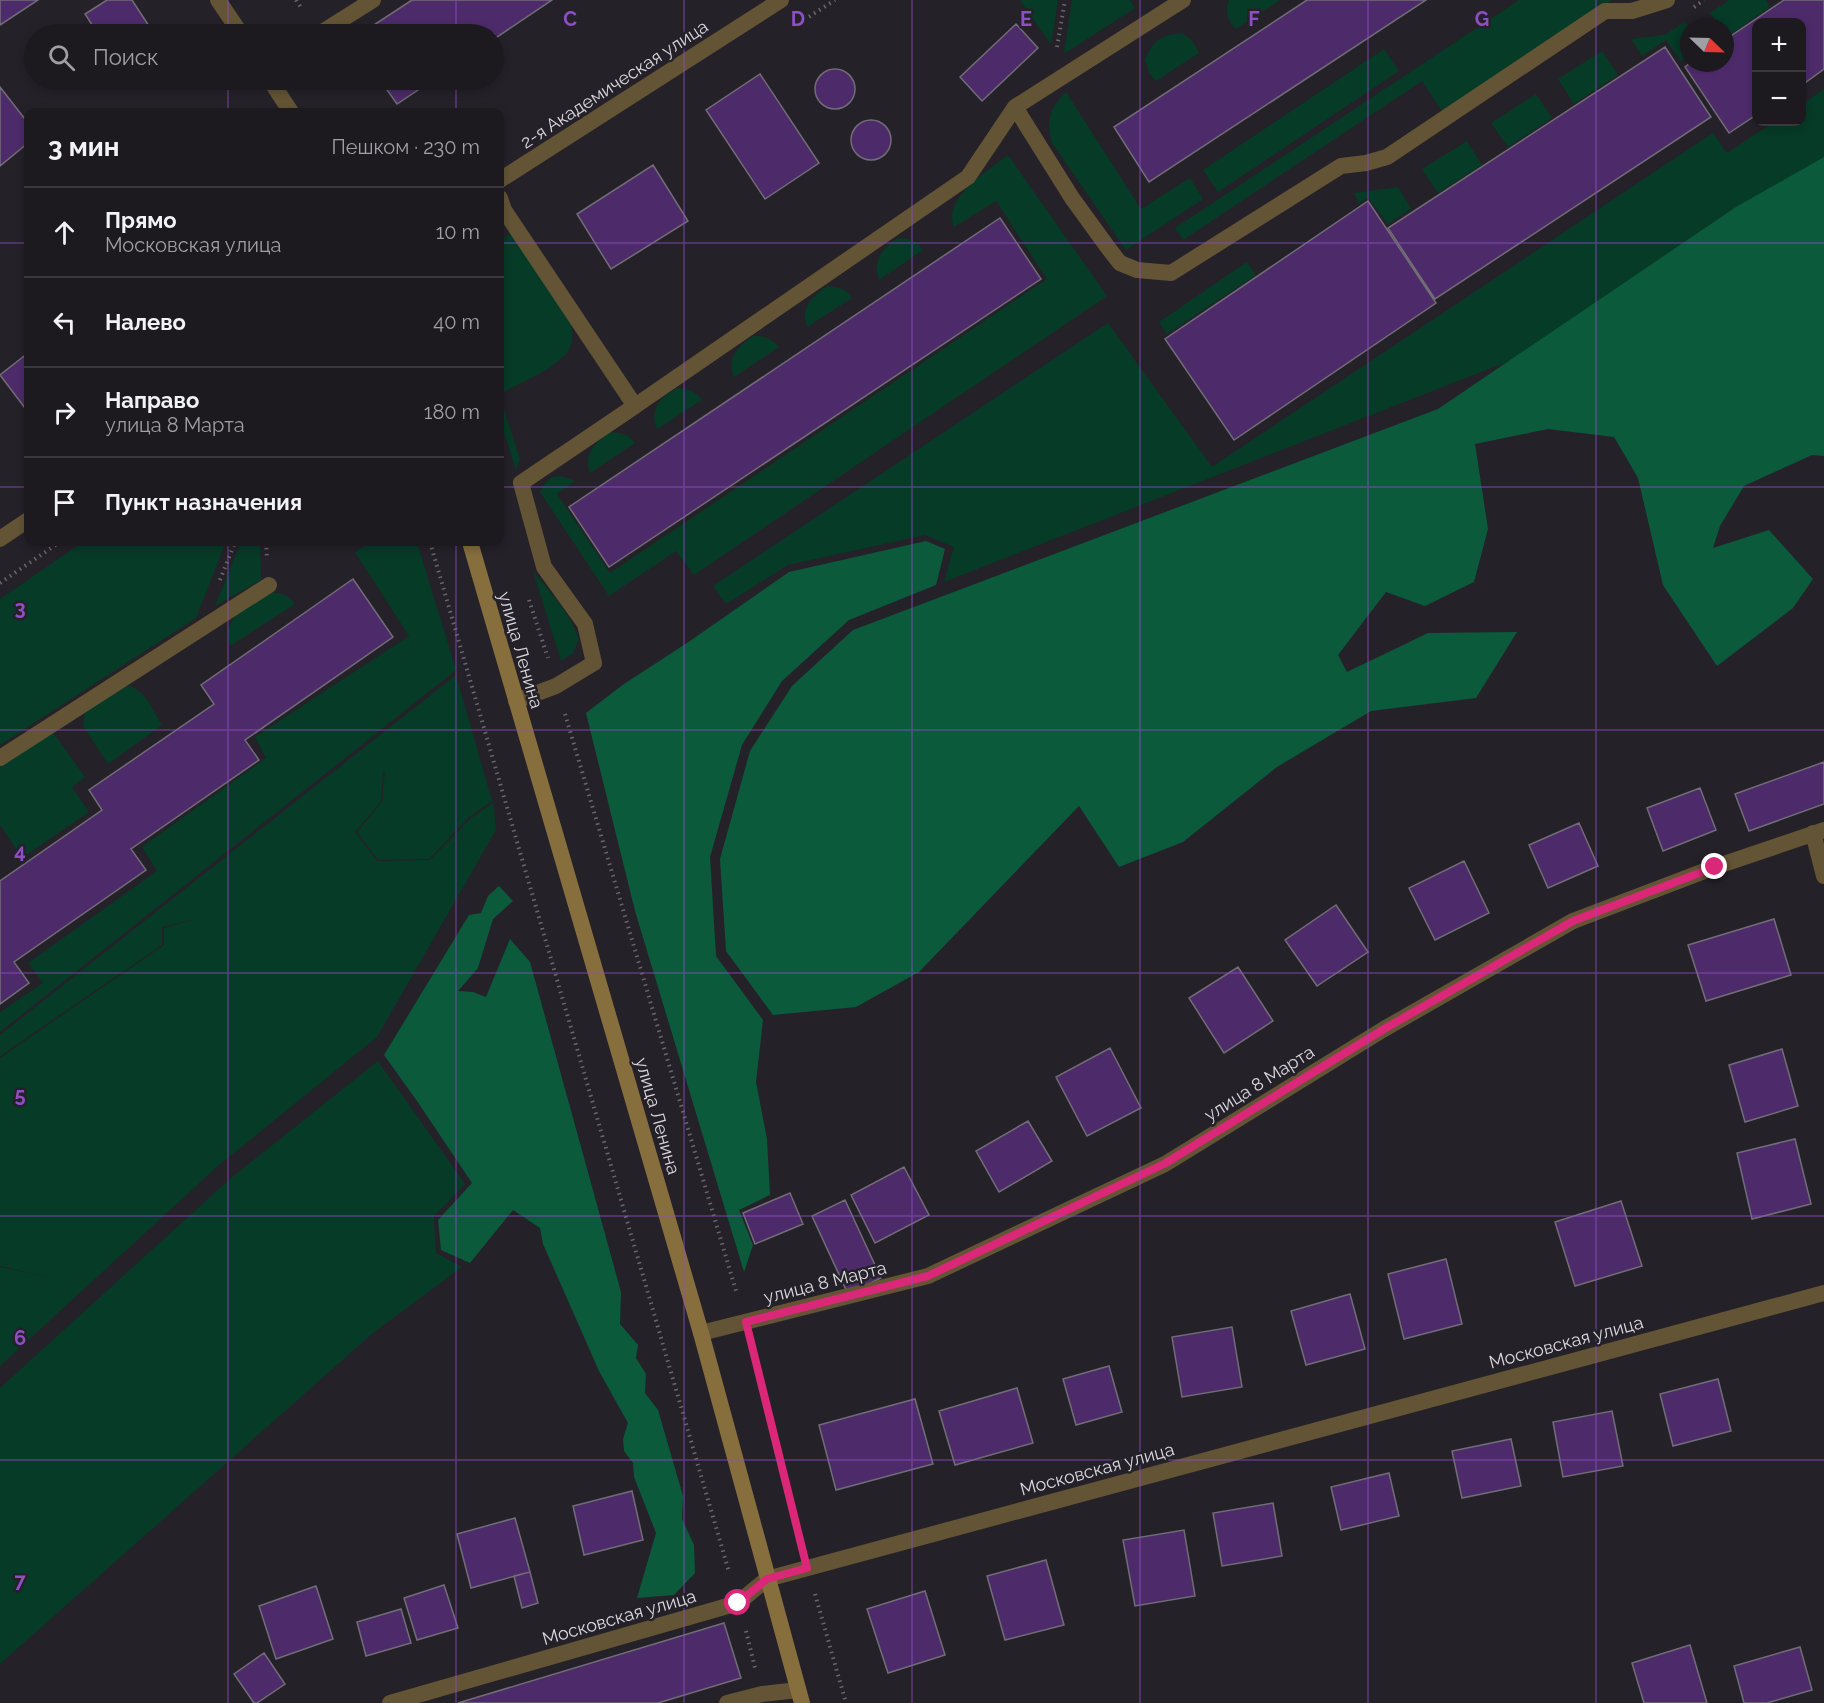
<!DOCTYPE html>
<html lang="ru">
<meta charset="utf-8">
<style>
body{margin:0;font-family:Raleway,sans-serif;background:#29262c;color:#f1f3f6}
.controls{position:absolute;right:18px;top:18px;display:grid;overflow:hidden;border-radius:12px;box-shadow:0 3px 9px #0003}
.controls button{width:54px;height:54px;display:grid;place-items:center;padding:0;border:0;border-bottom:2px solid #3a383d;background:#1c191f;color:#f1f3f6;font:30px sans-serif}
.compass{position:absolute;left:1680px;top:18px;width:54px;height:54px;border-radius:50%;background:#1c191f;box-shadow:0 3px 9px #0003;rotate:113deg}
.stop{position:absolute;width:18px;height:18px;margin:-14px;border:4px solid #db2777;border-radius:50%;background:#fff}
.stop.end{background:#db2777;border-color:#fff;box-shadow:0 2px 6px #0008}
.list{margin:0;padding:0;list-style:none}
h2{display:flex;justify-content:space-between;align-items:center;height:78px;margin:0;padding:0 24px;font-size:26px}
h2 small{font-size:20px;font-weight:400;color:#a0a0a4}
.list li{display:grid;grid-template-columns:39px 1fr auto;gap:18px;align-items:center;box-sizing:border-box;height:90px;padding:0 24px;border-top:2px solid #3a383d}
.list b{display:block;font-size:22px;white-space:nowrap}
.list p{margin:0;font-size:20px;white-space:nowrap;color:#a0a0a4}
.list em{font-size:20px;font-style:normal;color:#a0a0a4}
.icon{flex:none;width:33px;height:33px;fill:none;stroke:currentColor;stroke-width:2;stroke-linecap:round;stroke-linejoin:round}
.map{position:relative;flex:none;width:1824px;height:1703px;overflow:hidden}
.search{position:absolute;background:#1c191f;box-shadow:0 3px 9px #0003;left:24px;top:24px;width:480px;height:66px;display:flex;align-items:center;gap:15px;box-sizing:border-box;padding:0 21px;border-radius:33px;color:#a0a0a4;font-size:22px}
.panel{position:absolute;background:#1c191f;box-shadow:0 3px 9px #0003;left:24px;top:108px;width:480px;height:438px;border-radius:12px}
.map>svg:first-child{display:block}
.green{fill:#063b27}
.forest{fill:#0b5a3c}
.building{fill:#4d2b6a;stroke:#716d76;stroke-width:1.5}
.lines{fill:none;stroke-linecap:round;stroke-linejoin:round}
.path{stroke:#69666d;stroke-width:4;stroke-dasharray:1.5 4.5;stroke-linecap:butt}
.service{stroke:#635435;stroke-width:16}
.minor{stroke:#635435;stroke-width:16}
.tertiary{stroke:#635435;stroke-width:16}
.secondary{stroke:#866e3d;stroke-width:16}
.route{stroke:#db2777;stroke-width:8}
.grid{fill:none;stroke:#8e4ec5;stroke-width:1.5;stroke-opacity:0.55}
.labels{text-anchor:middle;dominant-baseline:central;stroke-width:5;stroke-linejoin:round;paint-order:stroke}
.street-label{font-size:18px;fill:#dad8dd;stroke:#252129}
.grid-label{font-size:20px;text-anchor:middle;font-weight:bold;fill:#8e4ec5;stroke:#252129;stroke-width:5;stroke-linejoin:round;paint-order:stroke}
</style>
<div class="map">
<svg width="1824" height="1703" viewBox="0 0 1824 1703">
<rect width="100%" height="100%" fill="#252129"/>
<!-- green -->
<path class="green" d="M 1020,0 L 1058,0 L 1051,45 Z
M 1072,0 L 1130,0 L 1135,8 L 1064,54 Z
M 1229,0 L 1279,0 L 1279,1 L 1236,29 C 1228,21 1224,11 1229,0 Z
M 1519,0 L 1612,0 L 1442,111 L 1422,81 L 1183,240 L 1175,228 Z
M 1729,0 L 1766,0 L 1770,7 L 1727,37 L 1725,27 L 1720,27 L 1710,13 Z
M 1685,22 L 1689,27 L 1689,56 L 1681,61 L 1666,40 L 1642,56 L 1631,39 L 1664,35 Z
M 1182,33 L 1192,40 L 1199,53 L 1156,81 L 1149,73 L 1145,59 C 1154,40 1161,35 1182,33 Z
M 1384,49 L 1399,71 L 1218,192 L 1203,170 Z
M 1602,51 L 1618,75 L 1574,104 L 1558,79 Z
M 1824,89 L 1824,198 L 1604,324 L 944,582 L 954,547 L 925,535 L 788,565 L 726,604 L 713,586 L 1108,323 L 1212,467 L 1713,133 L 1727,153 L 1774,122 L 1802,122 L 1802,104 Z
M 1066,92 L 1141,209 L 1190,178 L 1203,199 L 1126,250 L 1052,143 C 1046,120 1049,109 1066,92 Z
M 1536,94 L 1552,118 L 1508,147 L 1491,123 Z
M 1467,141 L 1482,165 L 1438,193 L 1422,169 Z
M 1008,155 L 1107,296 L 694,575 L 676,551 L 609,596 L 540,492 C 549,474 557,473 575,481 L 557,494 L 610,573 L 1047,279 L 996,201 L 954,227 C 942,198 988,171 1008,155 Z
M 1398,187 L 1411,209 L 1388,224 L 1368,198 L 1359,203 L 1354,193 Z
M 510,234 L 521,240 L 571,322 C 572,333 574,346 566,354 C 550,371 524,381 504,392 L 500,397 L 520,459 L 516,470 L 500,420 L 500,240 Z
M 898,238 C 909,239 917,240 923,250 L 879,280 C 872,260 883,248 898,238 Z
M 1247,262 L 1256,275 L 1167,334 L 1159,322 Z
M 827,286 C 838,287 846,288 852,298 L 807,327 C 800,308 812,296 827,286 Z
M 753,336 C 764,336 772,338 779,347 L 734,377 C 726,358 739,345 753,336 Z
M 677,388 C 687,389 695,390 702,400 L 657,429 C 648,410 661,397 677,388 Z
M 610,432 C 620,433 630,434 635,443 L 590,473 C 583,454 595,442 610,432 Z
M 83,542 L 226,542 L 196,618 L 0,745 L 0,599 Z
M 241,542 L 260,542 L 261,580 L 215,606 Z
M 371,542 L 417,542 L 456,670 L 0,1032 L 0,1012 L 43,983 L 28,963 L 157,871 L 142,847 L 266,758 L 255,737 L 409,636 L 355,552 Z
M 533,571 C 550,592 570,613 579,639 L 573,653 L 561,661 Z
M 270,592 C 281,593 289,595 295,604 L 230,646 C 219,617 251,605 270,592 Z
M 456,675 L 492,801 L 469,817 L 429,859 L 378,860 L 357,832 L 382,802 L 385,771 L 357,790 L 383,772 L 381,802 L 355,832 L 377,861 L 430,860 L 471,818 L 493,803 L 496,830 L 377,1037 L 218,1166 L 0,1366 L 0,1267 L 52,1278 L 0,1266 L 0,1058 L 164,945 L 164,928 L 197,919 L 162,927 L 162,945 L 0,1056 L 0,1035 Z
M 122,684 C 146,688 150,706 162,725 L 108,764 L 83,726 L 85,712 Z
M 52,731 L 85,777 L 72,787 L 89,812 L 22,858 L 0,825 L 0,764 Z
M 378,1061 L 465,1184 L 434,1216 L 436,1253 L 462,1267 L 373,1333 L 0,1664 L 0,1388 L 231,1178 Z"/>
<!-- forest -->
<path class="forest" d="M 1824,157 L 1824,456 L 1812,455 L 1744,486 L 1720,526 L 1713,548 L 1769,530 L 1813,579 L 1793,608 L 1717,666 L 1663,585 L 1638,478 L 1614,437 L 1548,429 L 1475,444 L 1488,529 L 1474,582 L 1425,606 L 1386,592 L 1338,655 L 1347,672 L 1428,633 L 1517,632 L 1476,698 L 1371,711 L 1277,767 L 1183,842 L 1119,867 L 1079,806 L 919,972 L 856,1007 L 773,1015 L 726,951 L 720,859 L 750,751 L 792,686 L 853,630 L 1438,409 L 1736,207 Z
M 926,541 L 945,549 L 936,585 L 849,620 L 782,681 L 742,745 L 710,857 L 716,956 L 763,1020 L 756,1082 L 767,1139 L 770,1195 L 739,1210 L 753,1245 L 744,1272 L 635,911 L 586,713 L 624,684 L 687,643 L 789,572 Z
M 499,886 L 513,901 L 493,919 L 478,968 L 458,991 L 473,992 L 486,997 L 510,939 L 530,962 L 621,1292 L 620,1324 L 638,1345 L 636,1358 L 646,1374 L 645,1393 L 658,1410 L 683,1496 L 682,1519 L 694,1545 L 695,1573 L 674,1595 L 637,1598 L 656,1533 L 634,1477 L 633,1463 L 624,1451 L 623,1439 L 628,1423 L 599,1371 L 543,1244 L 540,1228 L 513,1210 L 470,1263 L 441,1250 L 438,1220 L 472,1183 L 417,1101 L 384,1055 L 469,915 L 481,913 L 488,896 Z"/>
<!-- building -->
<path class="building" d="M 0,0 L 38,0 L 0,25 Z
M 107,0 L 132,0 L 151,29 L 142,34 L 98,34 L 85,14 Z
M 412,0 L 552,0 L 494,39 L 494,34 L 360,34 Z
M 1307,0 L 1426,0 L 1149,182 L 1114,127 Z
M 1784,0 L 1824,0 L 1824,69 L 1802,85 L 1802,22 L 1756,22 L 1756,115 L 1729,133 L 1685,67 L 1690,63 L 1725,63 L 1725,40 Z
M 1016,24 L 1038,48 L 982,101 L 960,77 Z
M 1665,47 L 1711,117 L 1435,299 L 1388,228 Z
M815 89a20 20 0 1 1 40 0a20 20 0 1 1-40 0Z
M 760,74 L 819,163 L 765,199 L 706,110 Z
M 380,80 L 433,80 L 397,104 Z
M 0,87 L 28,123 L 28,143 L 0,166 Z
M851 140a20 20 0 1 1 40 0a20 20 0 1 1-40 0Z
M 653,165 L 688,221 L 611,269 L 577,214 Z
M 1368,201 L 1436,303 L 1234,440 L 1165,339 Z
M 1000,218 L 1041,279 L 609,567 L 569,507 Z
M 28,353 L 28,412 L 0,375 Z
M 353,579 L 393,637 L 245,740 L 259,760 L 131,849 L 146,870 L 14,962 L 29,983 L 0,1004 L 0,881 L 102,810 L 89,790 L 214,704 L 201,685 Z
M 1824,762 L 1824,804 L 1749,831 L 1735,794 Z
M 1700,788 L 1716,830 L 1663,851 L 1647,808 Z
M 1579,823 L 1598,866 L 1548,888 L 1529,845 Z
M 1464,861 L 1489,913 L 1435,940 L 1409,888 Z
M 1336,905 L 1368,952 L 1317,986 L 1285,940 Z
M 1774,919 L 1791,975 L 1706,1001 L 1688,945 Z
M 1238,967 L 1273,1021 L 1224,1053 L 1189,998 Z
M 1110,1048 L 1141,1108 L 1087,1136 L 1056,1077 Z
M 1782,1049 L 1798,1106 L 1745,1122 L 1729,1065 Z
M 1028,1121 L 1052,1161 L 999,1192 L 976,1151 Z
M 1795,1139 L 1811,1204 L 1752,1219 L 1737,1153 Z
M 904,1167 L 929,1215 L 875,1243 L 851,1195 Z
M 790,1193 L 803,1224 L 755,1244 L 743,1213 Z
M 845,1200 L 881,1278 L 848,1294 L 812,1216 Z
M 1621,1201 L 1642,1266 L 1575,1286 L 1555,1222 Z
M 1446,1259 L 1462,1324 L 1404,1339 L 1388,1274 Z
M 1350,1294 L 1365,1349 L 1306,1365 L 1291,1311 Z
M 1232,1327 L 1242,1387 L 1182,1397 L 1172,1337 Z
M 1109,1366 L 1122,1412 L 1076,1425 L 1063,1379 Z
M 1718,1379 L 1731,1431 L 1673,1446 L 1660,1394 Z
M 1017,1388 L 1033,1443 L 955,1465 L 939,1411 Z
M 915,1399 L 933,1464 L 836,1490 L 819,1425 Z
M 1612,1411 L 1623,1466 L 1563,1477 L 1553,1422 Z
M 1511,1439 L 1521,1486 L 1462,1498 L 1452,1451 Z
M 1389,1473 L 1399,1516 L 1341,1530 L 1331,1487 Z
M 632,1491 L 643,1540 L 584,1555 L 573,1506 Z
M 1273,1503 L 1282,1556 L 1222,1566 L 1213,1513 Z
M 515,1518 L 530,1572 L 471,1588 L 457,1534 Z
M 1184,1530 L 1195,1596 L 1135,1606 L 1123,1540 Z
M 1046,1560 L 1064,1625 L 1005,1640 L 987,1576 Z
M 530,1572 L 538,1603 L 522,1608 L 514,1576 Z
M 444,1585 L 458,1628 L 417,1640 L 404,1598 Z
M 316,1586 L 333,1639 L 276,1659 L 259,1606 Z
M 925,1591 L 945,1655 L 888,1673 L 867,1609 Z
M 401,1609 L 411,1643 L 366,1656 L 357,1622 Z
M 724,1623 L 741,1678 L 658,1703 L 458,1703 Z
M 1690,1645 L 1707,1703 L 1644,1703 L 1632,1663 Z
M 1800,1647 L 1812,1690 L 1767,1703 L 1744,1703 L 1734,1666 Z
M 264,1653 L 285,1684 L 257,1703 L 254,1703 L 234,1674 Z"/>
<g class="lines">
<!-- path -->
<path class="path" d="M 296,0 L 302,9
M 1694,7 L 1704,0
M 804,20 L 835,0
M 1057,47 L 1065,0
M 266,542 L 267,559
M 430,542 L 729,1572
M 220,580 L 235,542
M 0,583 L 60,542
M 529,600 L 548,658
M 565,714 L 737,1294
M 753,1350 L 801,1541
M 815,1594 L 846,1703
M 746,1631 L 755,1668"/>
<!-- service -->
<path class="service" d="M 319,34 L 373,0
M 1015,107 L 1072,198 L 1109,249 L 1120,263 L 1137,270 L 1171,273 L 1341,166 L 1366,163 L 1387,157 L 1605,11 L 1632,11 L 1667,0
M 500,198 L 504,210 L 635,406 L 968,177 L 1015,107 L 1183,0
M 516,701 L 556,686 L 594,663 L 585,624 L 544,567 L 521,483 L 635,406
M 0,758 L 269,585
M 390,1703 L 738,1603 L 767,1579
M 727,1703 L 762,1694 L 798,1690"/>
<!-- minor -->
<path class="minor" d="M 1813,833 L 1824,876
M 701,1333 L 928,1276 L 1165,1164 L 1384,1029 L 1573,921 L 1715,867 L 1824,830
M 767,1579 L 1824,1293"/>
<!-- tertiary -->
<path class="tertiary" d="M 218,0 L 241,34
M 270,80 L 291,112
M 500,180 L 781,0
M 0,539 L 28,520"/>
<!-- secondary -->
<path class="secondary" d="M 470,542 L 701,1333 L 802,1703"/>
</g>
<g class="lines">
<!-- route -->
<path class="route" d="M 738,1603 L 767,1579 L 807,1568 L 746,1322 L 928,1276 L 1164,1164 L 1384,1029 L 1573,921 L 1715,867"/>
</g>
<!-- grid -->
<path class="grid" d="M 228,0 L 228,34M 456,0 L 456,34M 684,0 L 684,1703M 912,0 L 912,1703M 1140,0 L 1140,1703M 1368,0 L 1368,1703M 1596,0 L 1596,1703M 228,80 L 228,112M 456,80 L 456,112M 0,243 L 28,243M 500,243 L 1824,243M 0,487 L 28,487M 500,487 L 1824,487M 228,542 L 228,1703M 456,542 L 456,1703M 0,730 L 1824,730M 0,973 L 1824,973M 0,1216 L 1824,1216M 0,1460 L 1824,1460"/>
<g class="labels">
<!-- street labels -->
<g class="street-label">
<text transform="translate(614 84) rotate(-33)">2-я Академическая улица</text>
<text transform="translate(521 650) rotate(74)">улица Ленина</text>
<text transform="translate(1259 1083) rotate(-32)">улица 8 Марта</text>
<text transform="translate(658 1116) rotate(74)">улица Ленина</text>
<text transform="translate(825 1282) rotate(-14)">улица 8 Марта</text>
<text transform="translate(1566 1342) rotate(-15)">Московская улица</text>
<text transform="translate(1097 1469) rotate(-15)">Московская улица</text>
<text transform="translate(619 1617) rotate(-16)">Московская улица</text>
</g>
</g>
<g class="grid-label">
<text x="570" y="26">C</text>
<text x="798" y="26">D</text>
<text x="1026" y="26">E</text>
<text x="1254" y="26">F</text>
<text x="1482" y="26">G</text>
<text x="20" y="615">3</text>
<text x="20" y="858">4</text>
<text x="20" y="1102">5</text>
<text x="20" y="1345">6</text>
<text x="20" y="1588">7</text>
</g>
</svg>
<div class="controls">
<button>+</button>
<button>−</button>
</div>
<svg class="compass" viewBox="-18 -18 36 36"><path d="M0-13l5 13h-10z" fill="#e53935"/><path d="M0 13l5-13h-10z" fill="#a0a0a4"/></svg>
<div class="stop" style="left:738px;top:1603px"></div>
<div class="stop end" style="left:1715px;top:867px"></div>
<div class="search"><svg class="icon" aria-label="search" viewBox="0 0 24 24"><circle cx="10" cy="10" r="6"/><path d="M15 15l6 6"/></svg>Поиск</div>
<section class="panel">
<h2>3 мин<small>Пешком · 230 m</small></h2>
<ul class="list">
<li><svg class="icon" aria-label="ahead" viewBox="0 0 24 24"><path d="M12 20V5M6 11l6-6 6 6"/></svg><div><b>Прямо</b><p>Московская улица</p></div><em>10 m</em></li>
<li><svg class="icon" aria-label="left" viewBox="0 0 24 24"><path d="M17 20v-9H6M10 6l-5 5 5 5"/></svg><div><b>Налево</b></div><em>40 m</em></li>
<li><svg class="icon" aria-label="right" viewBox="0 0 24 24"><path d="M7 20v-9h11M14 6l5 5-5 5"/></svg><div><b>Направо</b><p>улица 8 Марта</p></div><em>180 m</em></li>
<li><svg class="icon" aria-label="arrive" viewBox="0 0 24 24"><path d="M6 21V4h12l-3 4 3 4H6"/></svg><div><b>Пункт назначения</b></div></li>
</ul>
</section>
</div>
